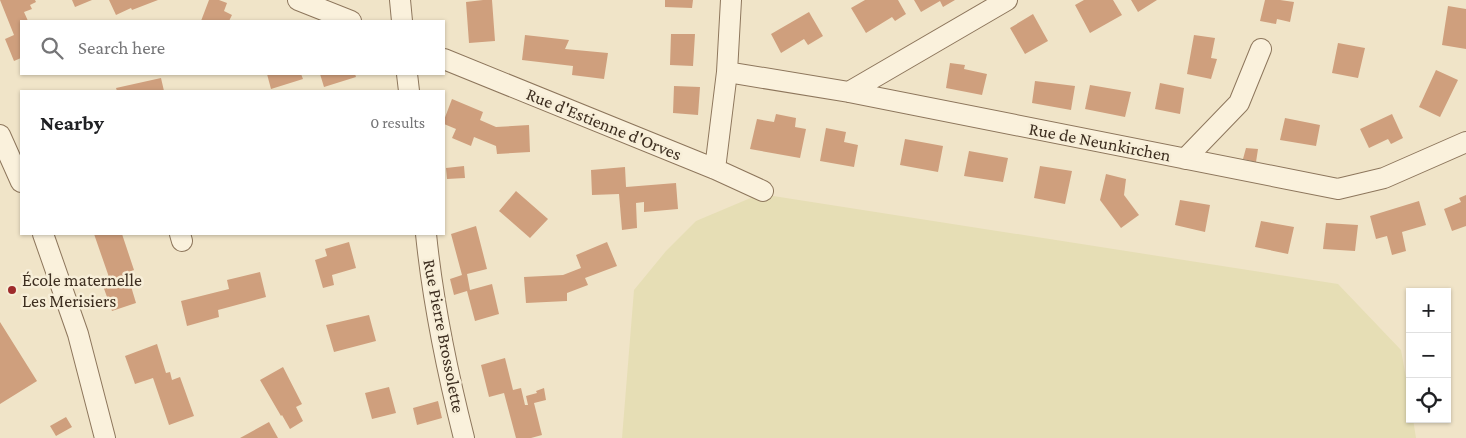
<!DOCTYPE html>
<meta charset="utf-8">
<style>
body{margin:0;font-family:"Crimson Pro",serif;background:#f2f2f2;color:#202124}
.controls{position:absolute;right:15px;bottom:15px;display:grid;overflow:hidden;border-radius:0px;box-shadow:0 1px 4px #0004}
.controls button{width:45px;height:45px;display:grid;place-items:center;padding:0;border:0;border-bottom:1px solid #e0e0e0;background:#fff;color:#202124;font:25px sans-serif}
.list{margin:0;padding:0;list-style:none}
h2{display:flex;justify-content:space-between;align-items:center;height:65px;margin:0;padding:0 20px;font-size:21px}
h2 small{font-size:16px;font-weight:400;color:#757577}
.icon{flex:none;width:28px;height:28px;fill:none;stroke:currentColor;stroke-width:2;stroke-linecap:round;stroke-linejoin:round}
.map{position:relative;flex:none;width:1466px;height:438px;overflow:hidden}
.search{position:absolute;background:#fff;box-shadow:0 1px 4px #0004;left:20px;top:20px;width:425px;height:55px;display:flex;align-items:center;gap:12px;box-sizing:border-box;padding:0 18px;border-radius:0px;color:#757577;font-size:19px}
.panel{position:absolute;background:#fff;box-shadow:0 1px 4px #0004;left:20px;top:90px;width:425px;height:145px;border-radius:0px}
.map>svg:first-child{display:block}
.farmland{fill:#e6deb5}
.building{fill:#cf9f7d}
.lines{fill:none;stroke-linecap:round;stroke-linejoin:round}
.minor-casing{stroke:#8d765c;stroke-width:22}
.minor{stroke:#faf1dc;stroke-width:20}
.poi-dot{fill:#9e2a2b;stroke:#f7eed8;stroke-width:2}
.labels{text-anchor:middle;dominant-baseline:central;stroke-width:5;stroke-linejoin:round;paint-order:stroke}
.street-label{font-size:18px;fill:#3d2e20;stroke:#f7eed8}
.poi-label{font-size:18px;fill:#3d2e20;stroke:#f7eed8;text-anchor:start}
</style>
<div class="map">
<svg width="1466" height="438" viewBox="0 0 1466 438">
<rect width="100%" height="100%" fill="#f0e4c8"/>
<!-- farmland -->
<path class="farmland" d="M 760,194 L 1338,284 L 1401,350 L 1410,400 L 1410,419 L 1413,419 L 1416,438 L 622,438 L 634,290 L 666,251 L 696,221 Z"/>
<!-- building -->
<path class="building" d="M 0,0 L 35,0 L 36,2 L 30,5 L 32,9 L 24,12 L 28,21 L 21,21 L 21,58 L 14,61 L 5,39 L 14,35 Z
M 72,0 L 92,0 L 75,7 Z
M 109,0 L 158,0 L 132,10 L 131,8 L 116,15 Z
M 209,0 L 219,0 L 227,3 L 224,11 L 232,15 L 229,21 L 201,21 Z
M 483,0 L 492,0 L 495,41 L 469,43 L 466,2 Z
M 665,0 L 693,0 L 692,8 L 665,7 Z
M 865,0 L 898,0 L 906,14 L 895,21 L 892,17 L 866,33 L 851,8 Z
M 914,0 L 955,0 L 943,7 L 940,1 L 921,12 Z
M 1084,0 L 1113,0 L 1122,15 L 1090,33 L 1075,5 Z
M 1131,0 L 1157,0 L 1138,12 Z
M 1265,0 L 1280,0 L 1294,2 L 1290,22 L 1277,19 L 1276,24 L 1260,21 Z
M 1448,6 L 1466,9 L 1466,49 L 1442,45 Z
M 809,12 L 823,36 L 808,45 L 804,39 L 781,53 L 771,34 Z
M 1033,14 L 1048,41 L 1025,54 L 1010,28 Z
M 671,34 L 695,34 L 693,66 L 670,65 Z
M 525,35 L 569,40 L 565,49 L 608,53 L 604,79 L 572,75 L 573,66 L 522,60 Z
M 1194,35 L 1215,38 L 1211,58 L 1217,59 L 1211,79 L 1187,74 Z
M 1338,43 L 1365,48 L 1358,78 L 1332,73 Z
M 950,63 L 965,65 L 964,69 L 987,74 L 982,95 L 946,88 Z
M 1436,70 L 1458,80 L 1440,117 L 1419,107 Z
M 267,74 L 301,74 L 303,79 L 271,89 Z
M 320,74 L 355,74 L 356,77 L 324,87 Z
M 161,78 L 164,91 L 117,91 L 116,88 Z
M 1035,81 L 1075,86 L 1071,110 L 1032,103 Z
M 1160,83 L 1184,88 L 1180,114 L 1155,109 Z
M 1090,85 L 1131,92 L 1125,117 L 1085,109 Z
M 674,86 L 700,87 L 698,115 L 673,113 Z
M 452,99 L 483,112 L 480,120 L 496,127 L 529,125 L 530,152 L 497,154 L 496,146 L 474,137 L 471,146 L 452,138 L 456,129 L 444,124 L 444,120 Z
M 776,114 L 796,118 L 795,127 L 806,129 L 800,158 L 750,149 L 757,119 L 774,122 Z
M 1392,114 L 1403,138 L 1391,144 L 1388,139 L 1369,148 L 1360,129 Z
M 1285,118 L 1320,125 L 1316,146 L 1280,140 Z
M 826,128 L 846,132 L 844,142 L 858,145 L 854,167 L 820,161 Z
M 905,139 L 943,146 L 938,172 L 900,165 Z
M 1246,148 L 1258,149 L 1256,162 L 1243,159 Z
M 969,151 L 1008,158 L 1003,182 L 964,176 Z
M 464,166 L 465,178 L 447,179 L 446,168 Z
M 1040,166 L 1072,171 L 1065,204 L 1034,198 Z
M 625,167 L 626,187 L 676,183 L 678,209 L 644,212 L 644,202 L 636,203 L 637,228 L 622,230 L 619,194 L 592,195 L 591,170 Z
M 1106,174 L 1126,179 L 1124,195 L 1139,215 L 1121,228 L 1100,200 Z
M 516,191 L 548,219 L 530,238 L 499,211 Z
M 1466,195 L 1466,226 L 1452,231 L 1444,209 L 1461,202 L 1459,198 Z
M 1180,200 L 1210,205 L 1205,232 L 1175,225 Z
M 1419,201 L 1426,225 L 1402,232 L 1406,251 L 1392,255 L 1387,236 L 1376,239 L 1370,216 Z
M 1261,221 L 1294,227 L 1288,254 L 1255,247 Z
M 1326,223 L 1358,225 L 1355,251 L 1323,249 Z
M 476,226 L 487,269 L 467,274 L 470,290 L 492,284 L 499,314 L 475,321 L 467,291 L 454,295 L 450,279 L 462,275 L 451,234 Z
M 94,234 L 122,234 L 134,270 L 127,273 L 136,303 L 112,311 L 102,283 L 110,280 Z
M 349,242 L 356,268 L 332,275 L 334,285 L 323,288 L 315,260 L 327,256 L 325,249 Z
M 607,242 L 617,266 L 585,278 L 588,285 L 567,293 L 567,301 L 526,303 L 524,277 L 563,275 L 581,268 L 576,255 Z
M 260,272 L 266,297 L 218,310 L 219,317 L 187,326 L 181,301 L 229,289 L 227,280 Z
M 369,315 L 376,341 L 334,352 L 326,325 Z
M 0,322 L 37,381 L 0,404 Z
M 157,344 L 166,373 L 170,372 L 172,380 L 180,377 L 194,416 L 169,425 L 153,378 L 135,384 L 125,356 Z
M 505,358 L 513,390 L 521,388 L 525,405 L 528,405 L 526,396 L 537,393 L 536,391 L 544,388 L 546,400 L 534,403 L 542,435 L 531,438 L 516,438 L 504,393 L 489,397 L 481,365 Z
M 283,367 L 302,404 L 296,407 L 303,421 L 290,429 L 282,415 L 281,416 L 260,380 Z
M 389,387 L 396,413 L 372,419 L 365,393 Z
M 438,401 L 442,418 L 417,425 L 413,408 Z
M 66,417 L 72,427 L 56,436 L 50,426 Z
M 269,422 L 278,438 L 240,438 Z"/>
<g class="lines">
<!-- minor casing -->
<g class="minor-casing">
<path id="minor" d="M 298,0 L 351,21
M 400,0 L 402,21
M 444,59 L 715,169 L 763,191
M 727,72 L 849,92 L 1338,189 L 1384,178 L 1466,142
M 407,74 L 409,91
M 849,92 L 1007,0
M 0,135 L 21,182
M 1185,159 L 1239,103 L 1261,49
M 715,169 L 727,72 L 731,0
M 43,234 L 78,334 L 105,438
M 180,234 L 182,241
M 426,234 C 433,303 447,371 464,438"/>
</g>
<!-- minor -->
<use href="#minor" class="minor"/>
</g>
<!-- markers -->
<circle class="poi-dot" cx="12" cy="290" r="5"/>
<g class="labels">
<!-- street labels -->
<g class="street-label">
<text transform="translate(604 124) rotate(22)">Rue d'Estienne d'Orves</text>
<text transform="translate(1100 142) rotate(11)">Rue de Neunkirchen</text>
<text transform="translate(444 336) rotate(79)">Rue Pierre Brossolette</text>
</g>
<!-- poi labels -->
<g class="poi-label">
<text x="22" y="280">École maternelle<tspan x="22" dy="21">Les Merisiers</tspan></text>
</g>
</g>
</svg>
<div class="controls">
<button>+</button>
<button>−</button>
<button><svg class="icon" aria-label="locate" viewBox="0 0 24 24"><circle cx="12" cy="12" r="6"/><path d="M12 2v4M12 18v4M2 12h4M18 12h4"/></svg></button>
</div>
<div class="search"><svg class="icon" aria-label="search" viewBox="0 0 24 24"><circle cx="10" cy="10" r="6"/><path d="M15 15l6 6"/></svg>Search here</div>
<section class="panel">
<h2>Nearby<small>0 results</small></h2>
<ul class="list">
</ul>
</section>
</div>
